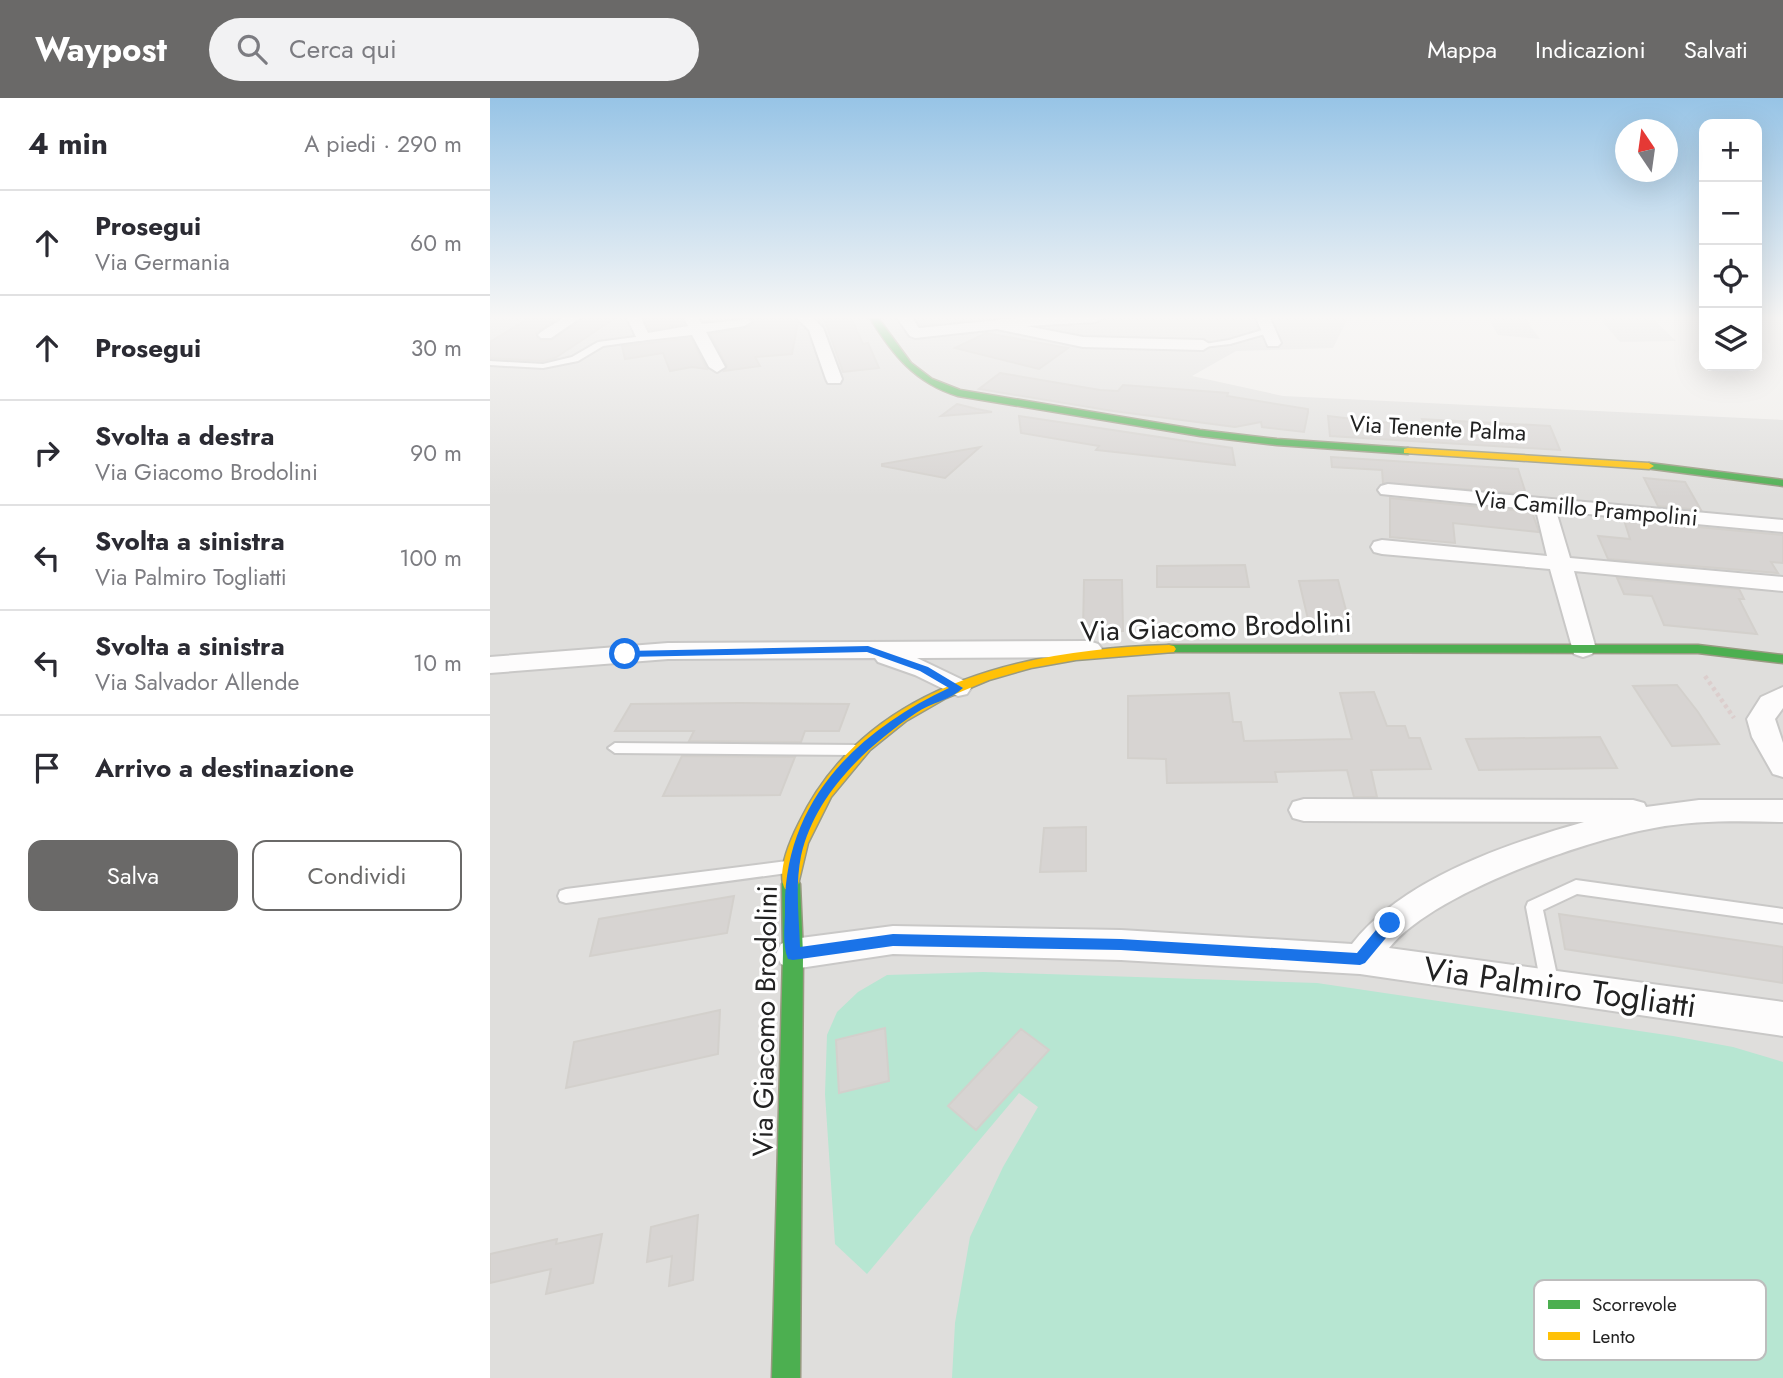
<!DOCTYPE html>
<html lang="it">
<meta charset="utf-8">
<style>
body{margin:0;font-family:Jost,sans-serif;background:#f2f2f3;color:#2b2b33}
.controls{position:absolute;right:21px;top:21px;display:grid;overflow:hidden;border-radius:14px;box-shadow:0 7px 28px #0002}
.controls button{width:63px;height:63px;display:grid;place-items:center;padding:0;border:0;border-bottom:2px solid #e1e1e2;background:#fff;color:#2b2b33;font:35px sans-serif}
.compass{position:absolute;left:1125px;top:21px;width:63px;height:63px;border-radius:50%;background:#fff;box-shadow:0 7px 28px #0002;rotate:347deg}
.stop{position:absolute;width:21px;height:21px;margin:-16px;border:5px solid #1a73e8;border-radius:50%;background:#fff}
.stop.end{background:#1a73e8;border-color:#fff;box-shadow:0 2px 7px #0008}
.list{margin:0;padding:0;list-style:none}
h2{display:flex;justify-content:space-between;align-items:center;height:91px;margin:0;padding:0 28px;font-size:30px}
h2 small{font-size:23px;font-weight:400;color:#7c7c81}
.list li{display:grid;grid-template-columns:46px 1fr auto;gap:21px;align-items:center;box-sizing:border-box;height:105px;padding:0 28px;border-top:2px solid #e1e1e2}
.list b{display:block;font-size:26px;white-space:nowrap}
.list p{margin:0;font-size:23px;white-space:nowrap;color:#7c7c81}
.list em{font-size:23px;font-style:normal;color:#7c7c81}
.actions{display:flex;gap:14px;padding:21px 28px}
.actions a{flex:1;padding:16px 0;border:2px solid #6a6968;border-radius:14px;text-align:center;font-size:24px;color:#6a6968}
.actions .main{background:#6a6968;color:#fff}
.icon{flex:none;width:38px;height:38px;fill:none;stroke:currentColor;stroke-width:2;stroke-linecap:round;stroke-linejoin:round}
.map{position:relative;flex:none;width:1293px;height:1280px;overflow:hidden}
header{display:flex;align-items:center;gap:42px;box-sizing:border-box;height:98px;padding:0 35px;background:#6a6968;color:#fff}
header strong{font-size:33px}
nav{display:flex;gap:38px;margin-inline-start:auto;font-size:24px}
.search{width:490px;height:63px;background:#f2f2f3;display:flex;align-items:center;gap:18px;box-sizing:border-box;padding:0 24px;border-radius:38px;color:#7c7c81;font-size:26px}
main{display:flex}
aside{flex:1;background:#fff}
.map>svg:first-child{display:block}
.residential{fill:#dfdedc}
.pitch{fill:#b7e6d2}
.building{fill:#d7d4d2;stroke:#d3d0cc;stroke-width:2}
.lines{fill:none;stroke-linecap:round;stroke-linejoin:round}
.lane-casing{stroke:#c9c8c7;stroke-width:4}
.street-casing{stroke:#c9c8c7;stroke-width:4}
.fast-casing{stroke:#999a82;stroke-width:3}
.slow-casing{stroke:#999a82;stroke-width:3}
.path{stroke:#dccecd;stroke-width:4.5;stroke-dasharray:3.5 3.5;stroke-linecap:butt}
.lane{fill:#fdfcfc;fill-rule:evenodd}
.street{fill:#fdfcfc;fill-rule:evenodd}
.fast{fill:#4caf50;fill-rule:evenodd}
.slow{fill:#ffc107;fill-rule:evenodd}
.route{fill:#1a73e8}
.labels{text-anchor:middle;dominant-baseline:central;stroke-width:6;stroke-linejoin:round;paint-order:stroke}
.far-street-label{font-size:23px;fill:#222;stroke:#fff}
.street-label{font-size:28px;fill:#222;stroke:#fff}
.near-street-label{font-size:33px;fill:#222;stroke:#fff}
.key{fill:#fff;stroke:#bdbdbd;stroke-width:2}
.key-label{font-size:19px;fill:#222}
</style>
<header>
<strong>Waypost</strong>
<div class="search"><svg class="icon" aria-label="search" viewBox="0 0 24 24"><circle cx="10" cy="10" r="6"/><path d="M15 15l6 6"/></svg>Cerca qui</div>
<nav><a>Mappa</a><a>Indicazioni</a><a>Salvati</a></nav>
</header>
<main>
<aside>
<h2>4 min<small>A piedi · 290 m</small></h2>
<ul class="list">
<li><svg class="icon" aria-label="ahead" viewBox="0 0 24 24"><path d="M12 20V5M6 11l6-6 6 6"/></svg><div><b>Prosegui</b><p>Via Germania</p></div><em>60 m</em></li>
<li><svg class="icon" aria-label="ahead" viewBox="0 0 24 24"><path d="M12 20V5M6 11l6-6 6 6"/></svg><div><b>Prosegui</b></div><em>30 m</em></li>
<li><svg class="icon" aria-label="right" viewBox="0 0 24 24"><path d="M7 20v-9h11M14 6l5 5-5 5"/></svg><div><b>Svolta a destra</b><p>Via Giacomo Brodolini</p></div><em>90 m</em></li>
<li><svg class="icon" aria-label="left" viewBox="0 0 24 24"><path d="M17 20v-9H6M10 6l-5 5 5 5"/></svg><div><b>Svolta a sinistra</b><p>Via Palmiro Togliatti</p></div><em>100 m</em></li>
<li><svg class="icon" aria-label="left" viewBox="0 0 24 24"><path d="M17 20v-9H6M10 6l-5 5 5 5"/></svg><div><b>Svolta a sinistra</b><p>Via Salvador Allende</p></div><em>10 m</em></li>
<li><svg class="icon" aria-label="arrive" viewBox="0 0 24 24"><path d="M6 21V4h12l-3 4 3 4H6"/></svg><div><b>Arrivo a destinazione</b></div></li>
</ul>
<div class="actions"><a class="main">Salva</a><a>Condividi</a></div>
</aside>
<div class="map">
<svg width="1293" height="1280" viewBox="0 0 1293 1280">
<rect width="100%" height="100%" fill="#f0eeeb"/>
<!-- residential -->
<path class="residential" d="M 0,220 L 858,220 L 843,250 L 746,253 L 702,278 L 793,298 L 1293,322 L 1293,1280 L 0,1280 Z
M 998,220 L 1035,220 L 1050,241 L 1008,237 Z
M 1109,220 L 1162,220 L 1186,243 L 1130,244 Z"/>
<!-- pitch -->
<path class="pitch" d="M 493,874 L 827,885 L 1183,938 L 1243,949 L 1293,964 L 1293,1280 L 462,1280 L 465,1225 L 480,1139 L 513,1069 L 548,1009 L 529,995 L 377,1176 L 345,1146 L 335,996 L 337,937 L 347,914 L 368,894 L 397,877 Z"/>
<!-- building -->
<path class="building" d="M 39,220 L 68,220 L 46,235 L 51,243 L 62,242 L 93,220 L 125,220 L 65,260 L 53,263 L 0,260 L 0,244 Z
M 154,220 L 192,220 L 194,226 L 160,232 Z
M 262,220 L 304,220 L 308,224 L 302,256 L 265,259 L 270,268 L 234,273 L 237,268 L 220,236 L 255,230 L 264,225 Z
M 334,220 L 361,220 L 373,246 L 378,245 L 389,270 L 353,274 Z
M 496,235 L 578,250 L 549,271 L 465,250 Z
M 201,240 L 217,271 L 202,269 L 180,273 L 173,255 L 135,261 L 132,248 Z
M 510,275 L 610,292 L 628,293 L 633,287 L 738,295 L 737,298 L 818,311 L 818,314 L 814,334 L 772,329 L 771,324 L 745,329 L 623,313 L 489,291 Z
M 467,306 L 487,311 L 502,314 L 451,318 Z
M 529,318 L 742,350 L 745,367 L 606,352 L 609,348 L 531,335 Z
M 838,318 L 888,324 L 934,326 L 932,321 L 1060,328 L 1070,352 L 840,338 Z
M 490,349 L 455,380 L 392,368 L 392,366 Z
M 841,359 L 1028,371 L 1036,396 L 893,385 L 892,372 L 842,369 Z
M 1154,380 L 1195,384 L 1211,412 L 1168,408 Z
M 900,400 L 1042,414 L 1049,434 L 963,425 L 965,445 L 900,439 Z
M 1134,422 L 1293,437 L 1293,465 L 1281,464 L 1288,475 L 1118,461 L 1108,438 L 1140,441 Z
M 755,467 L 759,489 L 667,489 L 667,468 Z
M 1127,480 L 1249,491 L 1254,501 L 1249,501 L 1267,536 L 1174,527 L 1162,498 L 1134,496 Z
M 594,482 L 632,482 L 633,533 L 593,534 Z
M 848,482 L 862,535 L 821,534 L 809,483 Z
M 1187,587 L 1208,614 L 1229,646 L 1182,648 L 1143,588 Z
M 884,594 L 897,628 L 915,628 L 919,640 L 930,640 L 941,671 L 881,672 L 887,699 L 864,699 L 857,672 L 785,674 L 787,684 L 677,685 L 676,661 L 638,660 L 638,598 L 739,595 L 743,624 L 751,624 L 754,643 L 862,641 L 850,595 Z
M 141,606 L 250,605 L 359,606 L 349,633 L 315,633 L 311,644 L 199,643 L 204,633 L 125,633 Z
M 1110,639 L 1127,670 L 989,672 L 976,641 Z
M 192,658 L 305,659 L 290,697 L 173,698 Z
M 596,729 L 596,773 L 550,774 L 554,730 Z
M 244,798 L 237,835 L 100,858 L 109,821 Z
M 1069,816 L 1293,849 L 1293,885 L 1075,851 Z
M 230,912 L 228,956 L 76,990 L 84,944 Z
M 395,930 L 399,983 L 349,995 L 346,942 Z
M 531,931 L 559,952 L 486,1032 L 458,1008 Z
M 208,1117 L 203,1182 L 179,1188 L 182,1158 L 157,1164 L 161,1129 Z
M 112,1136 L 103,1185 L 56,1196 L 61,1171 L 0,1185 L 0,1156 L 67,1141 L 66,1146 Z"/>
<g class="lines">
<!-- lane casing -->
<g class="lane-casing">
<path id="lane" d="M 779,230 L 783,232 L 782,234 L 740,246 L 713,249 L 709,247 L 739,242 Z
M 153,238 L 157,240 L 156,242 L 113,248 L 88,263 L 53,270 L 0,267 L 0,263 L 53,266 L 82,259 L 108,244 Z
M 125,645 L 368,647 L 375,652 L 368,657 L 125,655 L 118,650 Z
M 297,763 L 303,765 L 305,769 L 303,773 L 297,775 L 76,805 L 70,803 L 68,798 L 70,793 L 76,791 Z
M 1086,782 L 1293,811 L 1293,825 L 1087,796 L 1053,812 L 1069,887 L 1066,893 L 1060,895 L 1054,893 L 1051,887 L 1036,809 L 1038,804 Z"/>
</g>
<!-- street casing -->
<g class="street-casing">
<path id="street" d="M 73,220 L 90,220 L 61,240 L 51,240 L 48,237 L 51,234 Z
M 137,220 L 151,220 L 158,235 L 198,228 L 194,220 L 208,220 L 212,226 L 259,221 L 261,224 L 254,228 L 216,234 L 235,269 L 227,274 L 219,269 L 202,237 L 148,243 Z
M 307,220 L 323,220 L 333,230 L 352,281 L 350,285 L 338,285 L 336,281 L 319,232 Z
M 407,220 L 422,220 L 429,230 L 528,220 L 613,220 L 606,224 L 536,228 L 593,239 L 713,242 L 721,247 L 713,252 L 593,249 L 507,231 L 425,240 L 420,238 Z
M 766,220 L 780,220 L 791,245 L 788,248 L 778,248 Z
M 898,386 L 1293,422 L 1293,434 L 1066,413 L 1080,460 L 1293,479 L 1293,493 L 1084,473 L 1106,551 L 1102,556 L 1093,559 L 1084,556 L 1060,471 L 892,456 L 884,454 L 881,449 L 884,444 L 892,442 L 1057,458 L 1047,416 L 1049,412 L 891,396 L 888,392 L 891,388 Z
M 599,543 L 608,546 L 612,551 L 608,556 L 599,559 L 427,560 L 477,584 L 481,590 L 477,596 L 468,598 L 425,577 L 388,564 L 385,560 L 178,561 L 0,575 L 0,559 L 178,545 Z
M 1293,589 L 1293,610 L 1285,621 L 1293,645 L 1293,679 L 1283,676 L 1262,639 L 1257,621 L 1271,599 Z
M 814,701 L 1143,702 L 1154,705 L 1156,709 L 1209,702 L 1293,702 L 1293,724 C 1250,723 1207,722 1164,730 C 1095,742 943,795 899,850 L 1293,904 L 1293,938 L 870,876 L 631,862 L 403,856 L 303,871 L 291,866 L 286,856 L 291,846 L 303,841 L 403,828 L 631,832 L 862,846 C 913,781 1016,746 1094,724 L 814,723 L 803,720 L 799,712 L 803,704 Z"/>
</g>
<!-- fast casing -->
<g class="fast-casing">
<path id="fast" d="M 380,220 L 388,220 L 421,265 L 442,281 L 470,292 L 710,332 L 787,341 L 918,350 L 923,353 L 918,356 L 787,347 L 710,338 L 468,298 C 425,285 403,257 380,220 Z
M 1159,365 L 1293,382 L 1293,388 L 1155,370 L 1154,368 Z
M 679,547 L 1208,547 L 1293,557 L 1293,565 L 1208,555 L 674,554 L 672,551 L 674,548 Z
M 301,779 L 307,781 L 310,786 L 313,856 L 310,1280 L 282,1280 L 293,856 L 292,786 L 295,781 Z"/>
</g>
<!-- slow casing -->
<g class="slow-casing">
<path id="slow" d="M 918,350 L 1159,365 L 1164,368 L 1159,371 L 914,355 L 914,351 Z
M 679,547 L 684,548 L 686,551 L 684,554 L 586,562 L 541,570 L 499,582 L 456,600 L 416,623 L 380,652 L 341,699 L 318,745 L 307,791 L 301,793 L 295,791 C 286,774 301,741 309,725 C 376,585 538,551 679,547 Z"/>
</g>
<!-- path -->
<path class="path" d="M 1215,578 L 1244,620"/>
<!-- lane -->
<use href="#lane" class="lane"/>
<!-- street -->
<use href="#street" class="street"/>
<!-- fast -->
<use href="#fast" class="fast"/>
<!-- slow -->
<use href="#slow" class="slow"/>
</g>
<!-- sky -->
<linearGradient id="sky" x2="0" y2="1"><stop stop-color="#97c4e6"/><stop offset="0.55" stop-color="#f8f7f6"/><stop offset="1" stop-color="#f8f7f6" stop-opacity="0"/></linearGradient>
<rect width="1293" height="399" fill="url(#sky)"/>
<!-- route -->
<path class="route" d="M 378,548 L 438,569 L 473,590 C 461,602 440,605 426,615 C 376,649 325,696 311,758 C 305,788 309,819 310,849 L 403,836 L 631,841 L 867,855 L 895,821 L 905,821 L 905,829 L 875,865 L 870,867 L 631,852 L 403,848 L 303,862 L 298,861 C 292,847 295,827 295,813 C 293,704 367,633 459,590 L 430,573 L 377,554 L 135,559 L 130,556 L 135,553 Z"/>
<g class="labels">
<!-- far-street labels -->
<g class="far-street-label">
<text transform="translate(948 330) rotate(3)">Via Tenente Palma</text>
<text transform="translate(1096 410) rotate(5)">Via Camillo Prampolini</text>
</g>
<!-- street labels -->
<g class="street-label">
<text transform="translate(726 529) rotate(-2)">Via Giacomo Brodolini</text>
<text transform="translate(275 923) rotate(-89)">Via Giacomo Brodolini</text>
</g>
<!-- near-street labels -->
<g class="near-street-label">
<text transform="translate(1070 889) rotate(8)">Via Palmiro Togliatti</text>
</g>
</g>
<!-- legend -->
<rect x="1044" y="1182" width="232" height="80" rx="10" class="key"/>
<rect x="1058" y="1202" width="32" height="9" fill="#4caf50"/>
<rect x="1058" y="1234" width="32" height="8" fill="#ffc107"/>
<g class="key-label">
<text x="1102" y="1213">Scorrevole</text>
<text x="1102" y="1245">Lento</text>
</g>
</svg>
<div class="controls">
<button>+</button>
<button>−</button>
<button><svg class="icon" aria-label="locate" viewBox="0 0 24 24"><circle cx="12" cy="12" r="6"/><path d="M12 2v4M12 18v4M2 12h4M18 12h4"/></svg></button>
<button><svg class="icon" aria-label="layers" viewBox="0 0 24 24"><path d="M12 4l9 5-9 5-9-5zM3 14l9 5 9-5"/></svg></button>
</div>
<svg class="compass" viewBox="-18 -18 36 36"><path d="M0-13l5 13h-10z" fill="#e53935"/><path d="M0 13l5-13h-10z" fill="#7c7c81"/></svg>
<div class="stop" style="left:135px;top:556px"></div>
<div class="stop end" style="left:900px;top:825px"></div>
</div>
</main>
